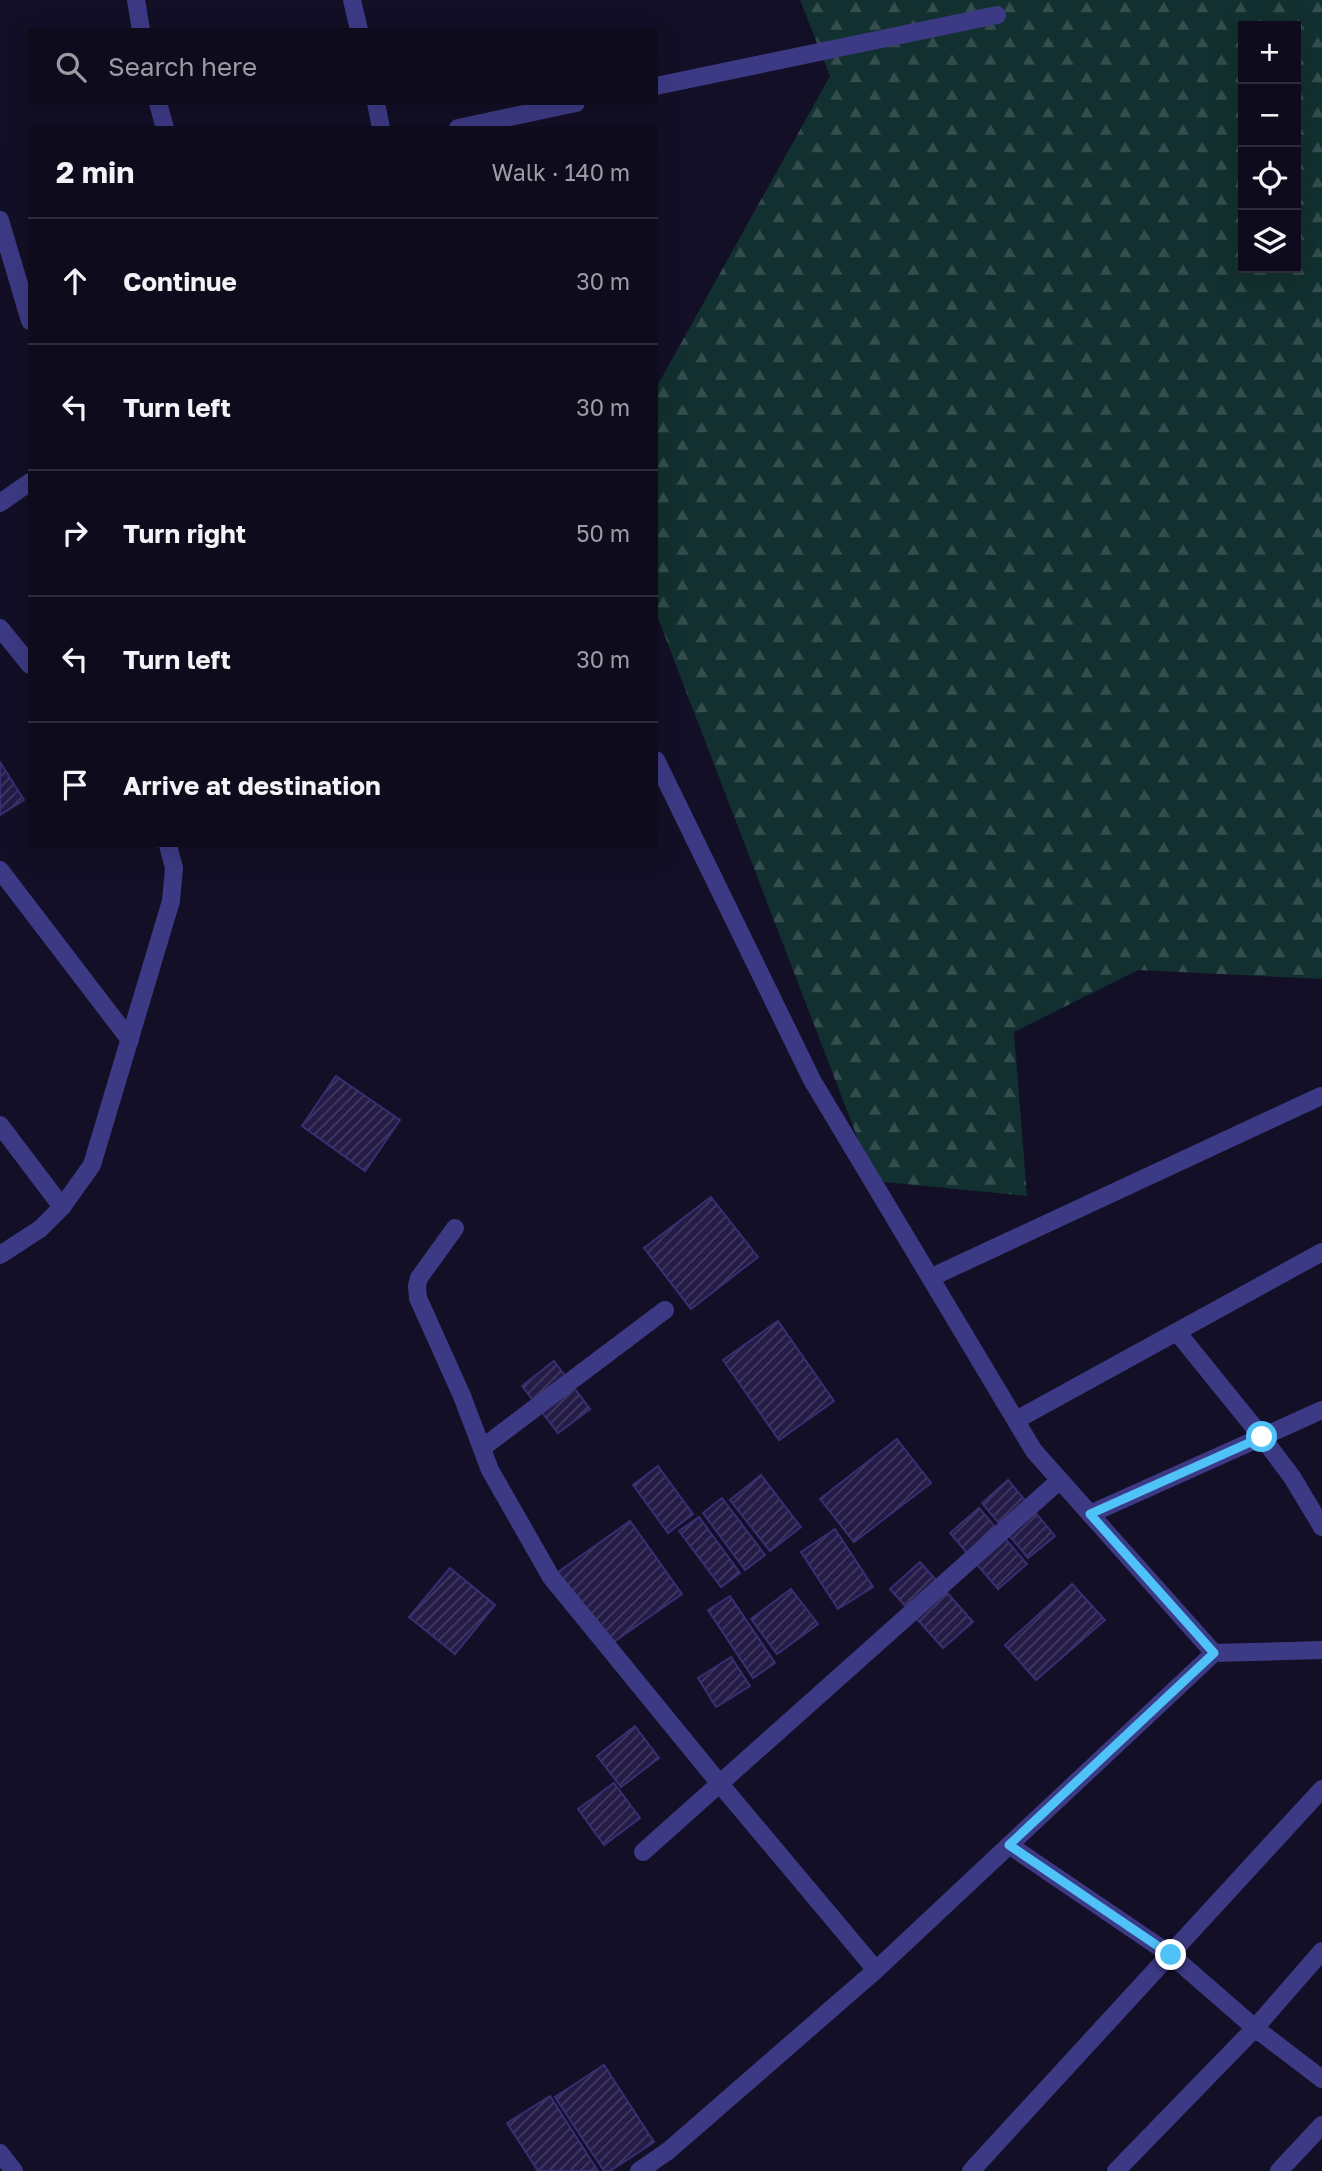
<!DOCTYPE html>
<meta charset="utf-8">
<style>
body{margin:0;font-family:"Golos Text",sans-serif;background:#1c1929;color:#f1f3f6}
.controls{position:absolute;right:21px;top:21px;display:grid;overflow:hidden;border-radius:0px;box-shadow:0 7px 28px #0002}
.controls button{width:63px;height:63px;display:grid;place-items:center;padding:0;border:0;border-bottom:2px solid #2e2b3b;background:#0e0b1c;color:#f1f3f6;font:35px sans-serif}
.stop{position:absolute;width:21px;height:21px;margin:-16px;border:5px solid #4fc3f7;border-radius:50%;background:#fff}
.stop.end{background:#4fc3f7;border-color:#fff;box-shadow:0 2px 7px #0008}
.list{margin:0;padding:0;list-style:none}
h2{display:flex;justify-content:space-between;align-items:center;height:91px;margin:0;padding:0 28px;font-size:30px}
h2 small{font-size:23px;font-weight:400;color:#9b9ba3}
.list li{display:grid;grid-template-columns:46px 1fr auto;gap:21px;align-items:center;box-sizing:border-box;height:126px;padding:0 28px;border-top:2px solid #2e2b3b}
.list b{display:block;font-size:26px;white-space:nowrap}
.list em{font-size:23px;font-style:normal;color:#9b9ba3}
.icon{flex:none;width:38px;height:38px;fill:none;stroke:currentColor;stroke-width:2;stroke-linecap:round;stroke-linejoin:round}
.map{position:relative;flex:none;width:1322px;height:2171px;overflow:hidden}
.search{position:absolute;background:#0e0b1c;box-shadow:0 7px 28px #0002;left:28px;top:28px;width:630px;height:77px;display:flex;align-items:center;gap:18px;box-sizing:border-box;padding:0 24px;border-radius:0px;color:#9b9ba3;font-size:26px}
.panel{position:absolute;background:#0e0b1c;box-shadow:0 7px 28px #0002;left:28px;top:126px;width:630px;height:721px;border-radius:0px}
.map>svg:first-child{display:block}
.forest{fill:url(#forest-firs);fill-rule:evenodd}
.building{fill:url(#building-hatch);stroke:#3b2d73;stroke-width:2}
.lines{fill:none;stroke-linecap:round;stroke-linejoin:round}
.minor{stroke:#3d3a85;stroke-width:18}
.tertiary{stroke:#3d3a85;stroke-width:18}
.route{stroke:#4fc3f7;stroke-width:9}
</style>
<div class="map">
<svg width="1322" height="2171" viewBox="0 0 1322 2171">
<defs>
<pattern id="forest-firs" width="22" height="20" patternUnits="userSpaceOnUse" patternTransform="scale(1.75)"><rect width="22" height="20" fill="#12302f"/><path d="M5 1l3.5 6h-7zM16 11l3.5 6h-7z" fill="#344d4e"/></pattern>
<pattern id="building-hatch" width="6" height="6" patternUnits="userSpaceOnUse" patternTransform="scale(1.75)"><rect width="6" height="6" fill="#241b47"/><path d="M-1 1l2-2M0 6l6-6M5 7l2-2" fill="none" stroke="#433b63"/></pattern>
</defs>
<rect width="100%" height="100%" fill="#130f26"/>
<!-- forest -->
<path class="forest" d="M 800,0 L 1322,0 L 1322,979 L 1138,970 L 1014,1032 L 1027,1196 L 874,1181 L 656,613 L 656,388 L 830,76 ZM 1243,26 L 1296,26 L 1296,268 L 1243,268 Z"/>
<!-- building -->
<path class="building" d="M 0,762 L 24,800 L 0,815 Z
M 336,1076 L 400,1120 L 365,1171 L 302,1126 Z
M 711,1197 L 758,1257 L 691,1309 L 644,1248 Z
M 778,1321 L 834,1401 L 779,1440 L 723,1360 Z
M 554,1361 L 590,1409 L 558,1433 L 522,1386 Z
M 897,1439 L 931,1483 L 854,1542 L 820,1499 Z
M 658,1466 L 693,1514 L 668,1533 L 633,1485 Z
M 761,1475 L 801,1527 L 770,1551 L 730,1500 Z
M 1008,1480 L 1055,1536 L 1028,1558 L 982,1503 Z
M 722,1498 L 765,1555 L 745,1570 L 703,1513 Z
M 979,1508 L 1027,1564 L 998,1589 L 950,1533 Z
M 699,1517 L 740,1573 L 721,1587 L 679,1531 Z
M 630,1521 L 682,1594 L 605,1648 L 554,1575 Z
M 835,1529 L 873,1587 L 838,1609 L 801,1552 Z
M 920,1562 L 973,1622 L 943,1648 L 890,1589 Z
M 450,1568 L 495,1605 L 455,1654 L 409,1617 Z
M 1072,1584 L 1105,1620 L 1036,1680 L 1005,1645 Z
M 791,1589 L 818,1624 L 777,1654 L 751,1619 Z
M 730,1596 L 775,1663 L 753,1678 L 708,1610 Z
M 731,1657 L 750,1686 L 716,1707 L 698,1678 Z
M 635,1726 L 659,1758 L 621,1787 L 597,1756 Z
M 614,1783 L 640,1818 L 604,1845 L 578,1809 Z
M 604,2065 L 654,2142 L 610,2171 L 604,2171 L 555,2097 Z
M 550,2096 L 598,2171 L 538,2171 L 507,2123 Z"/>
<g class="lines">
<!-- minor -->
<path class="minor" d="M 136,0 L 141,30
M 656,86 L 997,15
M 158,103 L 165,128
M 458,128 L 576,103
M 0,220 L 30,321
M 0,503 L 30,482
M 0,628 L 30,665
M 0,870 L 130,1040
M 0,1125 L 62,1207
M 455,1228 L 419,1278 L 417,1286 L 418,1298 L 462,1396 L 490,1470 L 551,1577 L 720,1784 L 876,1970
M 0,1255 L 40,1229 L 62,1207 L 92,1165 L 171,901 L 174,868 L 168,845
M 932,1277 L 1321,1096
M 1177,1332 L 1262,1437 L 1292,1477 L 1322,1527
M 1016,1420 L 1322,1252
M 482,1448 L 665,1310
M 1090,1514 L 1322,1410
M 1009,1845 L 1171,1955 L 1255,2028 L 1322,2079
M 643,1852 L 1060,1480
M 0,2153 L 14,2171
M 971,2171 L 1322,1789
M 1116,2171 L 1255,2028 L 1322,1951
M 1279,2171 L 1322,2125"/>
<!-- tertiary -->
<path class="tertiary" d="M 352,0 L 359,30
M 376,103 L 381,128
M 656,760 L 812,1080 L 1034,1451 L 1214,1653
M 639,2171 L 668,2151 L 876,1970 L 1214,1653 L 1322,1650"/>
</g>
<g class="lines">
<!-- route -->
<path class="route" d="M 1171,1955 L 1009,1845 L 1214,1653 L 1090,1514 L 1262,1437"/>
</g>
</svg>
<div class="controls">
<button>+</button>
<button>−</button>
<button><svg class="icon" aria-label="locate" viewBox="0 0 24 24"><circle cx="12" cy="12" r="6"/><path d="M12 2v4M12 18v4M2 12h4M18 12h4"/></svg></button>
<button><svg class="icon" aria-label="layers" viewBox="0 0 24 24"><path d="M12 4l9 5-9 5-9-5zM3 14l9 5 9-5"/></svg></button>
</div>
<div class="stop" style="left:1262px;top:1437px"></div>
<div class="stop end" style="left:1171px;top:1955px"></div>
<div class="search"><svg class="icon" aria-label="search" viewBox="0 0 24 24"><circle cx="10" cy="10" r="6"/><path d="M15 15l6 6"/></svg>Search here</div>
<section class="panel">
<h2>2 min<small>Walk · 140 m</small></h2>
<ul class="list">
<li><svg class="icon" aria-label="ahead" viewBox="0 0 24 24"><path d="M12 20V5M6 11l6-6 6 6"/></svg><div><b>Continue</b></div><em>30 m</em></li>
<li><svg class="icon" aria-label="left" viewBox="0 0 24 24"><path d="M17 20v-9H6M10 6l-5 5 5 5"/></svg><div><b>Turn left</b></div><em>30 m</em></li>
<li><svg class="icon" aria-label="right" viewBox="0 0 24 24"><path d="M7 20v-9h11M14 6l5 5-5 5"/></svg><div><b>Turn right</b></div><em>50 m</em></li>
<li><svg class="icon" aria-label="left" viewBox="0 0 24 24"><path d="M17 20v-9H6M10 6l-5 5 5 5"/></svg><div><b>Turn left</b></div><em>30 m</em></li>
<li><svg class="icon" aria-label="arrive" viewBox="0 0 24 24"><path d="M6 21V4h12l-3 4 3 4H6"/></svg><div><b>Arrive at destination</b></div></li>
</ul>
</section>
</div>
